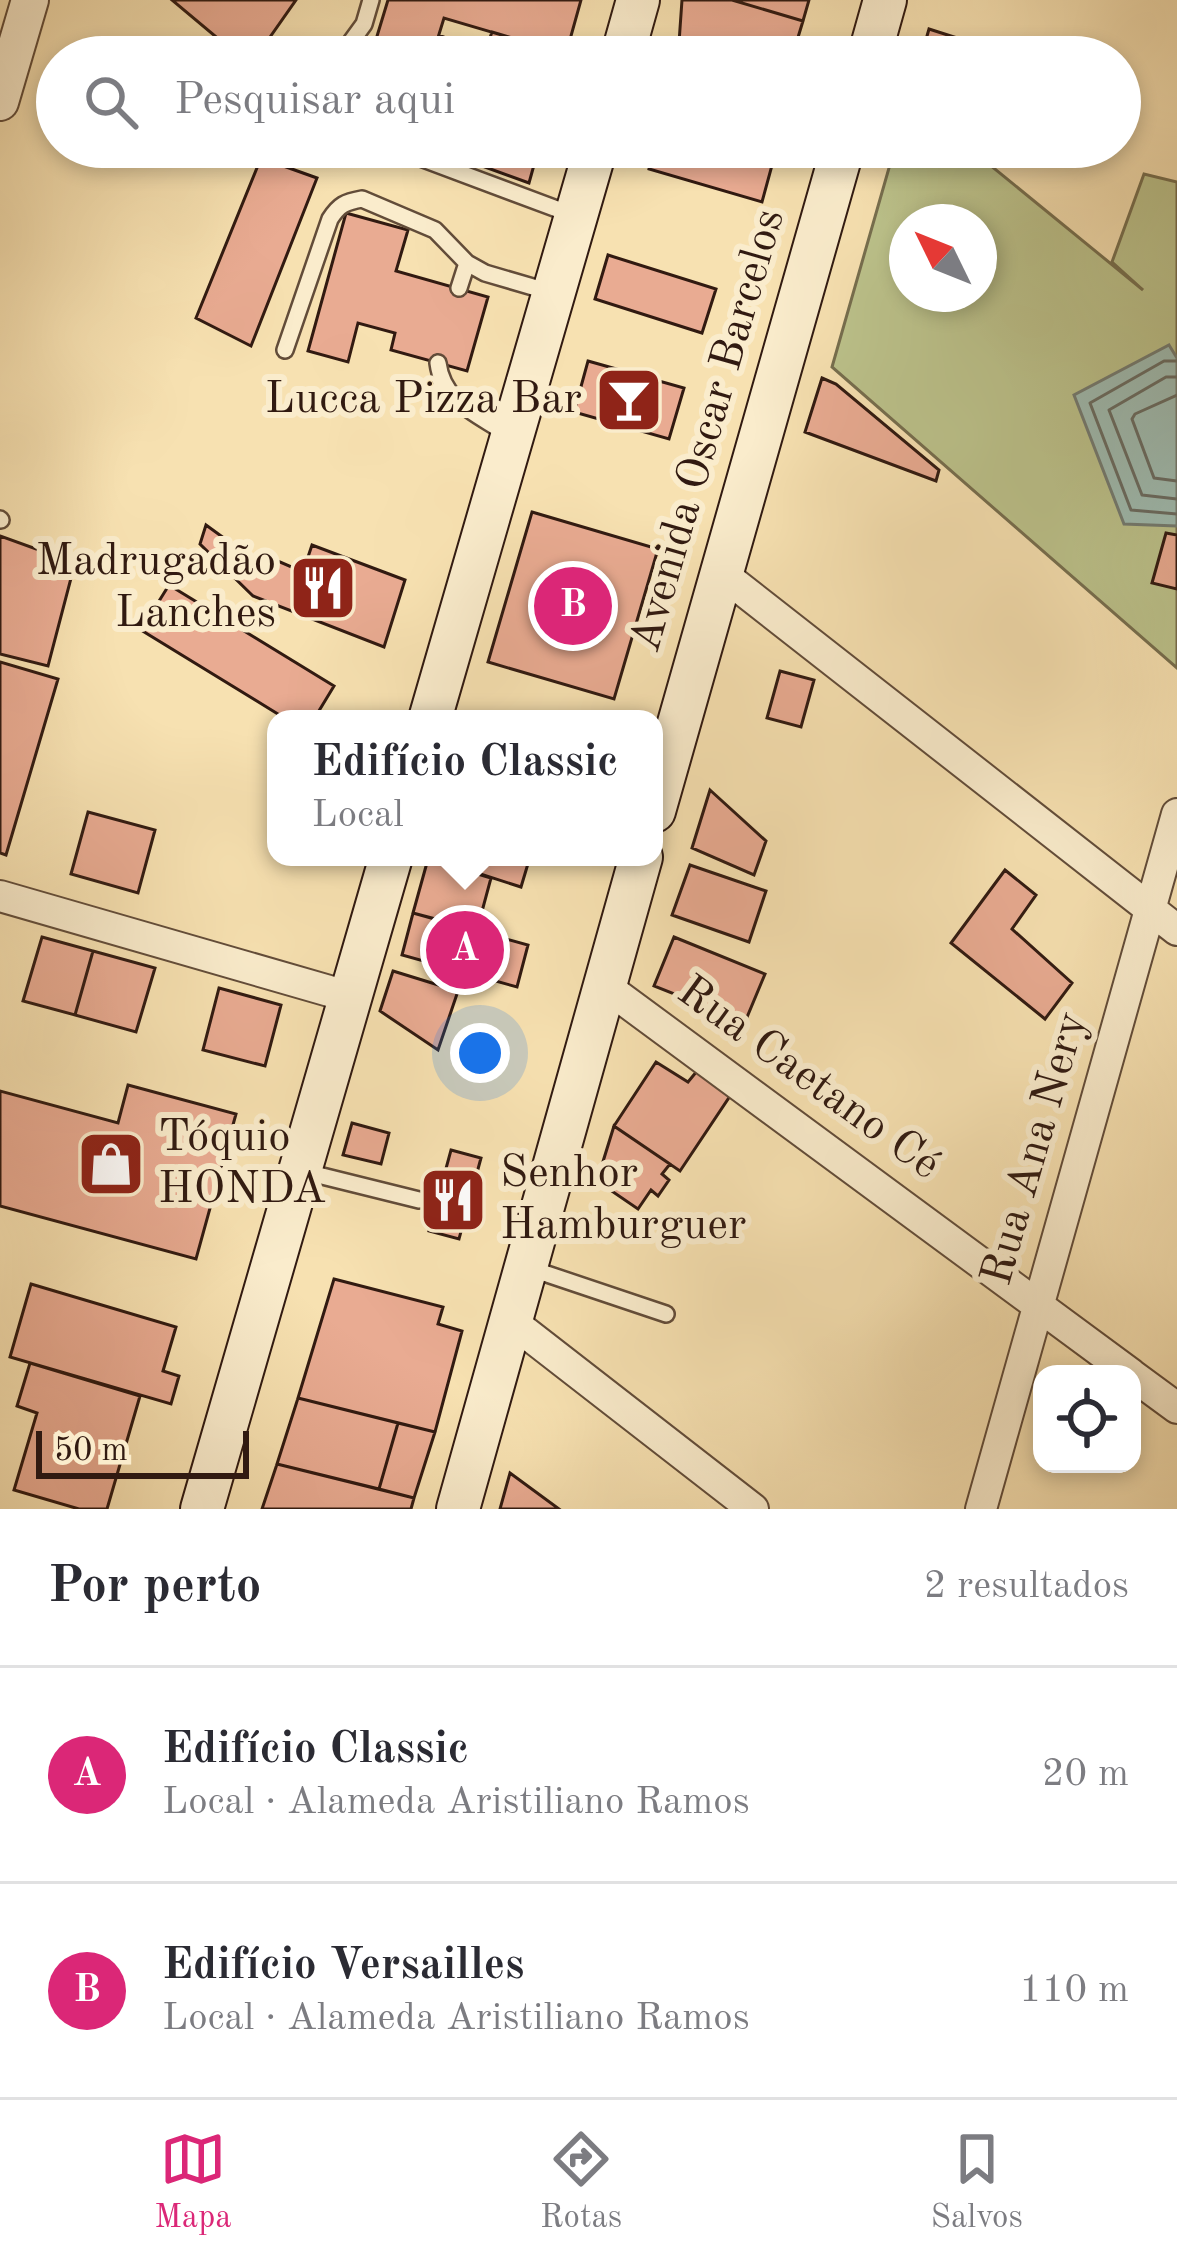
<!DOCTYPE html>
<html lang="pt">
<meta charset="utf-8">
<style>
body{margin:0;font-family:"Old Standard TT",serif;background:#f7f7f7;color:#2b2b33}
.controls{position:absolute;right:36px;bottom:36px;display:grid;overflow:hidden;border-radius:24px;box-shadow:0 6px 18px #0003}
.controls button{width:108px;height:108px;display:grid;place-items:center;padding:0;border:0;border-bottom:3px solid #e1e1e2;background:#fff;color:#2b2b33;font:60px sans-serif}
.compass{position:absolute;left:889px;top:204px;width:108px;height:108px;border-radius:50%;background:#fff;box-shadow:0 6px 18px #0003;rotate:313deg}
.scale{position:absolute;left:36px;bottom:30px;width:213px;box-sizing:border-box;padding-left:12px;border:6px solid #311a11;border-top:0;font-size:33px;line-height:42px;white-space:nowrap;color:#311a11;-webkit-text-stroke:9px #faeccc;paint-order:stroke}
.you{position:absolute;left:480px;top:1053px;width:42px;height:42px;margin:-30px;border:9px solid #fff;border-radius:50%;background:#1a73e8;box-shadow:0 0 0 18px #1a73e833}
.badge{display:grid;place-items:center;width:78px;height:78px;border-radius:50%;background:#db2777;color:#fff;font-size:39px;font-weight:700}
.pin{position:absolute;translate:-50% -50%;border:6px solid #fff;box-shadow:0 3px 12px #0006}
.popup{position:absolute;left:267px;top:710px;width:396px;height:156px;box-sizing:border-box;display:grid;place-content:center;border-radius:24px;background:#fff;filter:drop-shadow(0 3px 9px #0005);font-size:39px;white-space:nowrap;color:#7c7c81}
.popup b{font-size:45px;color:#2b2b33}
.popup::after{content:'';position:absolute;left:50%;top:100%;margin-left:-24px;border:24px solid transparent;border-top-color:#fff}
.list{margin:0;padding:0;list-style:none}
h2{display:flex;justify-content:space-between;align-items:center;height:156px;margin:0;padding:0 48px;font-size:51px}
h2 small{font-size:39px;font-weight:400;color:#7c7c81}
.list li{display:grid;grid-template-columns:78px 1fr auto;gap:36px;align-items:center;box-sizing:border-box;height:216px;padding:0 48px;border-top:3px solid #e1e1e2}
.list b{display:block;font-size:45px;white-space:nowrap}
.list p{margin:0;font-size:39px;white-space:nowrap;color:#7c7c81}
.list em{font-size:39px;font-style:normal;color:#7c7c81}
.icon{flex:none;width:66px;height:66px;fill:none;stroke:currentColor;stroke-width:2;stroke-linecap:round;stroke-linejoin:round}
.map{position:relative;flex:none;width:1177px;height:1509px;overflow:hidden}
.search{position:absolute;background:#fff;box-shadow:0 6px 18px #0003;left:36px;right:36px;top:36px;height:132px;display:flex;align-items:center;gap:30px;box-sizing:border-box;padding:0 42px;border-radius:66px;color:#7c7c81;font-size:45px}
.sheet{height:588px;background:#fff}
nav{display:flex;justify-content:space-around;align-items:center;box-sizing:border-box;height:168px;border-top:3px solid #e1e1e2;background:#fff;font-size:33px;color:#7c7c81}
nav a{display:grid;justify-items:center;gap:6px}
nav .on{color:#db2777}
.map>svg:first-child{display:block}
.green{fill:#bcc38c;stroke:#766e4e;stroke-width:3;fill-rule:evenodd}
.water{fill:#9ebcb2;stroke:#727b72;stroke-width:3}
.lines{fill:none;stroke-linecap:round;stroke-linejoin:round}
.shore{stroke:#686b62;stroke-width:3}
.building{fill:#e9ab92;stroke:#311a11;stroke-width:3}
.service-casing{stroke:#624c39;stroke-width:20}
.minor-casing{stroke:#624c39;stroke-width:34}
.tertiary-casing{stroke:#624c39;stroke-width:40}
.secondary-casing{stroke:#311a11;stroke-width:46}
.service{stroke:#faeccc;stroke-width:15}
.minor{stroke:#faeccc;stroke-width:30}
.tertiary{stroke:#faeccc;stroke-width:36}
.secondary{stroke:#faeccc;stroke-width:42}
.labels{text-anchor:middle;dominant-baseline:central;stroke-width:12;stroke-linejoin:round;paint-order:stroke}
.poi-label{font-size:45px;fill:#311a11;stroke:#faeccc;text-anchor:end}
.street-label{font-size:45px;fill:#311a11;stroke:#faeccc}
</style>
<div class="map">
<svg width="1177" height="1509" viewBox="0 0 1177 1509">
<rect width="100%" height="100%" fill="#f7e1b1"/>
<filter id="stains"><feTurbulence type="fractalNoise" baseFrequency=".00167" numOctaves="4"/><feColorMatrix values="0 0 0 0 .2 0 0 0 0 .09 0 0 0 0 .02 0 0 0 .5 -.17"/></filter>
<radialGradient id="worn" r=".72"><stop offset=".6" stop-color="#630" stop-opacity="0"/><stop offset="1" stop-color="#630" stop-opacity=".3"/></radialGradient>
<!-- green -->
<path class="green" d="M 895,147 L 968,147 L 1143,290 L 1112,262 L 1144,174 L 1177,182 L 1177,668 L 832,367 ZM 907,222 L 979,222 L 979,294 L 907,294 Z"/>
<!-- water -->
<path class="water" d="M 1169,345 L 1177,358 L 1177,526 L 1124,524 L 1074,395 Z"/>
<g class="lines">
<!-- shore -->
<path class="shore" d="M 1177,361 L 1164,361 L 1090,403 L 1131,510 L 1177,514
M 1177,377 L 1166,377 L 1109,410 L 1142,495 L 1177,499
M 1177,395 L 1135,414 L 1132,419 L 1154,478 L 1177,481"/>
</g>
<!-- building -->
<path class="building" d="M 172,0 L 296,0 L 256,57 L 240,57 Z
M 388,0 L 581,0 L 566,54 L 444,18 L 432,57 L 412,57 L 374,46 Z
M 682,0 L 732,0 L 803,21 L 792,57 L 678,57 Z
M 732,0 L 809,0 L 803,21 Z
M 929,29 L 1001,52 L 999,57 L 921,57 Z
M 492,32 L 509,37 L 501,57 L 432,57 L 439,35 L 484,54 Z
M 430,147 L 539,147 L 529,183 Z
M 654,147 L 777,147 L 762,202 L 649,169 Z
M 261,158 L 317,178 L 251,346 L 196,318 Z
M 346,213 L 408,230 L 396,271 L 488,297 L 467,371 L 391,350 L 395,333 L 358,323 L 348,362 L 308,351 Z
M 608,255 L 716,289 L 702,333 L 595,299 Z
M 588,361 L 684,388 L 669,439 L 574,412 Z
M 822,378 L 836,384 L 939,470 L 936,481 L 805,432 Z
M 532,512 L 658,549 L 614,699 L 488,662 Z
M 206,525 L 261,565 L 264,555 L 303,572 L 312,545 L 405,580 L 384,647 L 253,596 L 200,544 Z
M 1166,533 L 1177,535 L 1177,589 L 1152,583 Z
M 0,536 L 75,563 L 48,666 L 0,654 Z
M 169,585 L 334,686 L 314,719 L 286,719 L 141,630 Z
M 0,662 L 58,679 L 6,855 L 0,853 Z
M 780,671 L 814,680 L 801,727 L 767,718 Z
M 710,790 L 766,841 L 754,875 L 692,848 Z
M 88,812 L 155,830 L 138,893 L 71,874 Z
M 428,857 L 530,857 L 521,887 Z
M 428,859 L 491,878 L 477,930 L 413,913 Z
M 690,865 L 766,891 L 749,942 L 672,915 Z
M 1005,870 L 1036,895 L 1012,929 L 1072,983 L 1045,1019 L 951,943 Z
M 413,913 L 528,945 L 517,987 L 402,955 Z
M 42,937 L 93,951 L 75,1015 L 23,1001 Z
M 674,937 L 765,974 L 745,1022 L 654,986 Z
M 93,951 L 155,968 L 136,1032 L 75,1015 Z
M 393,971 L 458,991 L 438,1050 L 380,1011 Z
M 219,988 L 281,1005 L 265,1066 L 203,1050 Z
M 656,1062 L 688,1082 L 697,1071 L 730,1096 L 680,1171 L 614,1126 Z
M 128,1085 L 236,1114 L 196,1259 L 0,1206 L 0,1091 L 118,1123 Z
M 352,1123 L 389,1133 L 381,1164 L 343,1155 Z
M 614,1126 L 670,1164 L 662,1174 L 669,1180 L 658,1196 L 651,1190 L 638,1209 L 597,1181 Z
M 451,1150 L 481,1158 L 459,1239 L 429,1231 Z
M 334,1279 L 443,1307 L 438,1324 L 462,1331 L 435,1432 L 298,1398 Z
M 31,1284 L 176,1327 L 163,1371 L 179,1376 L 171,1404 L 10,1357 Z
M 30,1363 L 140,1396 L 107,1509 L 79,1509 L 14,1490 L 37,1413 L 17,1406 Z
M 298,1398 L 398,1423 L 379,1489 L 277,1464 Z
M 398,1423 L 435,1432 L 414,1498 L 379,1489 Z
M 277,1464 L 414,1498 L 411,1509 L 262,1509 Z
M 510,1473 L 559,1509 L 500,1509 Z"/>
<g class="lines">
<!-- service casing -->
<g class="service-casing">
<path id="service" d="M 340,57 L 364,24 L 371,0
M 391,147 L 573,215
M 459,288 L 467,263
M 285,350 L 330,219 C 339,205 345,202 362,199 L 435,230 L 467,263 L 485,273 L 550,292
M 438,363 C 443,402 476,413 507,434
M 0,519 L 1,520
M 306,1172 L 419,1200
M 529,1268 L 666,1314"/>
</g>
<!-- minor casing -->
<g class="minor-casing">
<path id="minor" d="M 721,573 L 1177,930
M 0,896 L 350,997
M 605,986 L 1131,1374
M 511,1321 L 753,1509
M 1132,1375 L 1177,1408
M 981,1509 L 1177,814"/>
</g>
<!-- tertiary casing -->
<g class="tertiary-casing">
<path id="tertiary" d="M 0,102 L 30,0"/>
</g>
<!-- secondary casing -->
<g class="secondary-casing">
<path id="secondary" d="M 622,57 L 638,0
M 869,57 L 885,0
M 430,719 L 596,147
M 654,811 L 843,147
M 202,1509 L 391,857
M 458,1509 L 641,857"/>
</g>
<!-- service -->
<use href="#service" class="service"/>
<!-- minor -->
<use href="#minor" class="minor"/>
<!-- tertiary -->
<use href="#tertiary" class="tertiary"/>
<!-- secondary -->
<use href="#secondary" class="secondary"/>
</g>
<!-- icons -->
<defs>
<g id="bar-square" transform="scale(3.45)"><rect x="-9" y="-9" width="18" height="18" rx="4" fill="#8f2418" stroke="#faeccc"/><path d="M-6-5H6L.8 .8V4.5H3.5V6h-7V4.5H-.8V.8Z" fill="#fff"/></g>
<g id="restaurant-square" transform="scale(3.45)"><rect x="-9" y="-9" width="18" height="18" rx="4" fill="#8f2418" stroke="#faeccc"/><path d="M-5-6h1v4h1v-4h1v4h1v-4h1v5L-1.5 .5V6h-2V.5L-5-1ZM5-6V6H3V1.5H1.5Q1.5-4 5-6Z" fill="#fff"/></g>
<g id="shop-square" transform="scale(3.45)"><rect x="-9" y="-9" width="18" height="18" rx="4" fill="#8f2418" stroke="#faeccc"/><path d="M-5-2.5h2.3a2.7 3.5 0 0 1 5.4 0H5L5.5 6h-11ZM-1.5-2.5h3a1.5 2.3 0 0 0-3 0Z" fill="#fff"/></g>
</defs>
<g fill-rule="evenodd">
<use href="#bar-square" x="629" y="400"/>
<use href="#restaurant-square" x="323" y="588"/>
<use href="#shop-square" x="111" y="1164"/>
<use href="#restaurant-square" x="453" y="1200"/>
</g>
<g class="labels">
<!-- poi labels -->
<g class="poi-label">
<text x="582" y="400">Lucca Pizza Bar</text>
<text x="276" y="562">Madrugadão<tspan x="276" dy="52">Lanches</tspan></text>
<text x="158" y="1138" text-anchor="start">Tóquio<tspan x="158" dy="52">HONDA</tspan></text>
<text x="500" y="1174" text-anchor="start">Senhor<tspan x="500" dy="52">Hamburguer</tspan></text>
</g>
<!-- street labels -->
<g class="street-label">
<text transform="translate(709 431) rotate(-74)">Avenida Oscar Barcelos</text>
<text transform="translate(808 1079) rotate(36)">Rua Caetano Cé</text>
<text transform="translate(1036 1149) rotate(-74)">Rua Ana Nery</text>
</g>
</g>
<rect width="100%" height="100%" filter="url(#stains)"/>
<rect width="100%" height="100%" fill="url(#worn)"/>
</svg>
<div class="controls">
<button><svg class="icon" aria-label="locate" viewBox="0 0 24 24"><circle cx="12" cy="12" r="6"/><path d="M12 2v4M12 18v4M2 12h4M18 12h4"/></svg></button>
</div>
<svg class="compass" viewBox="-18 -18 36 36"><path d="M0-13l5 13h-10z" fill="#e53935"/><path d="M0 13l5-13h-10z" fill="#7c7c81"/></svg>
<div class="scale">50 m</div>
<div class="you"></div>
<div class="pin badge" style="left:465px;top:950px">A</div>
<div class="popup"><b>Edifício Classic</b>Local</div>
<div class="pin badge" style="left:573px;top:606px">B</div>
<div class="search"><svg class="icon" aria-label="search" viewBox="0 0 24 24"><circle cx="10" cy="10" r="6"/><path d="M15 15l6 6"/></svg>Pesquisar aqui</div>
</div>
<section class="sheet">
<h2>Por perto<small>2 resultados</small></h2>
<ul class="list">
<li><span class="badge">A</span><div><b>Edifício Classic</b><p>Local · Alameda Aristiliano Ramos</p></div><em>20 m</em></li>
<li><span class="badge">B</span><div><b>Edifício Versailles</b><p>Local · Alameda Aristiliano Ramos</p></div><em>110 m</em></li>
</ul>
</section>
<nav>
<a class="on"><svg class="icon" aria-label="map" viewBox="0 0 24 24"><path d="M3 6l6-2 6 2 6-2v14l-6 2-6-2-6 2zM9 4v14M15 6v14"/></svg>Mapa</a>
<a><svg class="icon" aria-label="directions" viewBox="0 0 24 24"><path d="M12 3l9 9-9 9-9-9zM9 14v-3h6M13 9l2 2-2 2"/></svg>Rotas</a>
<a><svg class="icon" aria-label="saved" viewBox="0 0 24 24"><path d="M7 4h10v16l-5-4-5 4z"/></svg>Salvos</a>
</nav>
